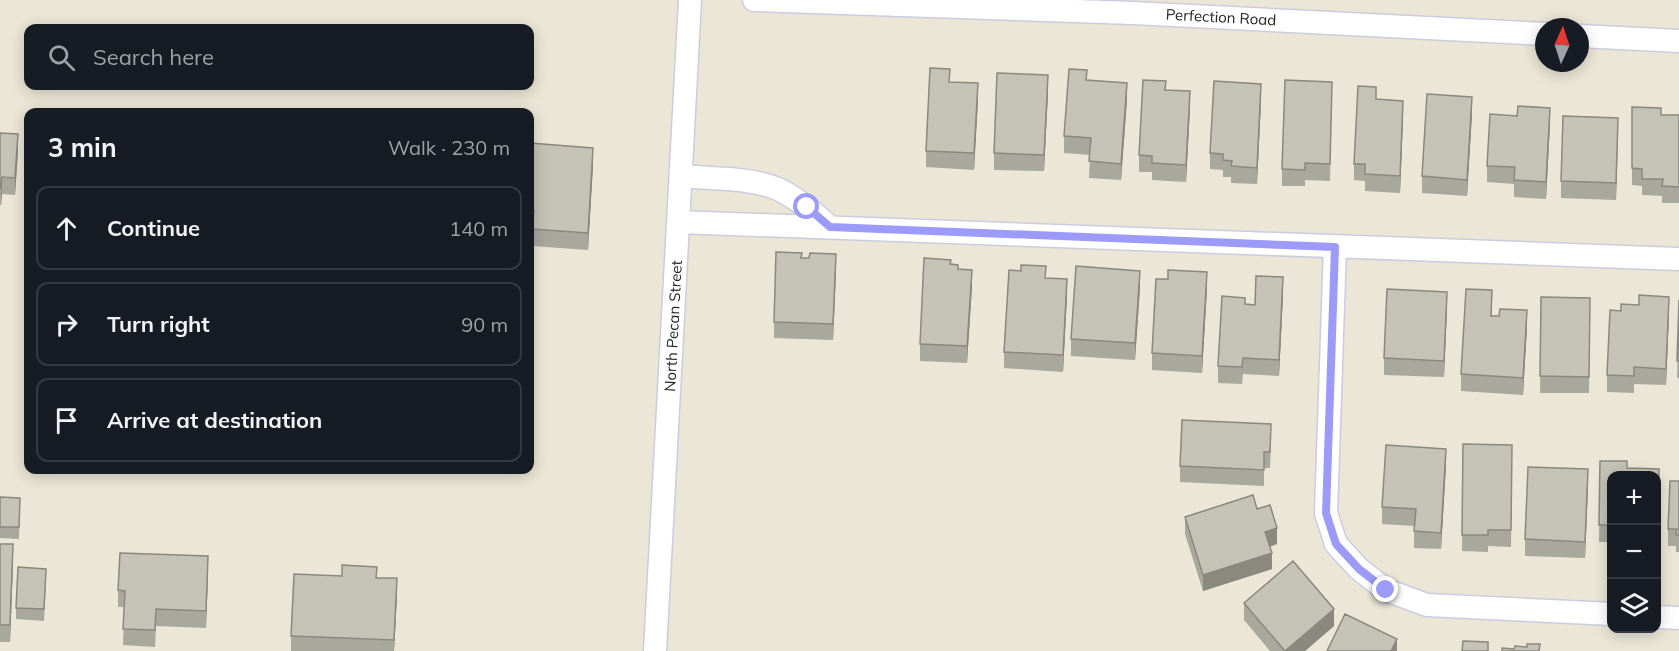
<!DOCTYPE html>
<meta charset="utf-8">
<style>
body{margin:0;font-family:Mulish,sans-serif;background:#242831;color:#f1f3f6}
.controls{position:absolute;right:18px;bottom:18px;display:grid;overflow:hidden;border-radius:12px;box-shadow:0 3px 15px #0003}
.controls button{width:54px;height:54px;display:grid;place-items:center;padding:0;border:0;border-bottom:2px solid #363941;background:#171b24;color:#f1f3f6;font:30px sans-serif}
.compass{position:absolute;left:1535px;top:18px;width:54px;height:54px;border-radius:50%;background:#171b24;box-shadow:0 3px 15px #0003;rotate:3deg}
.stop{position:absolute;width:18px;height:18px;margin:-14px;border:4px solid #9c9bfa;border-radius:50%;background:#fff}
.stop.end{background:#9c9bfa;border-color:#fff;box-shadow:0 2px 6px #0008}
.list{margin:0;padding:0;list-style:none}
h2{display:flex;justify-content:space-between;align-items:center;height:78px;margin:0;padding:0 24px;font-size:26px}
h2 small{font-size:20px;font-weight:400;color:#9ea1a6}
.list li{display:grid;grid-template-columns:39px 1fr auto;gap:18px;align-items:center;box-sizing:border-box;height:84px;margin:0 12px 12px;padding:0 12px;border:2px solid #363941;border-radius:12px}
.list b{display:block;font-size:22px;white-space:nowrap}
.list em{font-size:20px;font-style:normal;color:#9ea1a6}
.icon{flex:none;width:33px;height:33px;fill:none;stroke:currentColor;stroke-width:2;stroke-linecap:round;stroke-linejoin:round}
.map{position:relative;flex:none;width:1679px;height:651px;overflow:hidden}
.search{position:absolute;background:#171b24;box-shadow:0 3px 15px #0003;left:24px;top:24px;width:510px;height:66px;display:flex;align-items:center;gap:15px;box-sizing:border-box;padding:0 21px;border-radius:12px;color:#9ea1a6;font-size:22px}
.panel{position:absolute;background:#171b24;box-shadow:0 3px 15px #0003;left:24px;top:108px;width:510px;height:366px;border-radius:12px}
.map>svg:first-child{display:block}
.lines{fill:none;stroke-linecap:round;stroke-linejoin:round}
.street-casing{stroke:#cccce1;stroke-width:25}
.street{stroke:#fff;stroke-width:22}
.wall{fill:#a9a89d}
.shaded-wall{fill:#8a887f}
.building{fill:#c5c3b6;stroke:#8a887f;stroke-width:1.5}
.route{stroke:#9c9bfa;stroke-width:8}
.labels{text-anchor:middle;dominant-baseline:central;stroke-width:5;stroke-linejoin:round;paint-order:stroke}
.street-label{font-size:15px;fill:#262626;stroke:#fff}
</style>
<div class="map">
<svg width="1679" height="651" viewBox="0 0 1679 651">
<rect width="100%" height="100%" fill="#ebe6d6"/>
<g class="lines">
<!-- street casing -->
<g class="street-casing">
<path id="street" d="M 754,0 L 1133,13 L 1544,34
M 1580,36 L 1679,41
M 681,176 C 712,179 749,177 778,189 C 797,198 814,213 830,227
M 679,222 L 1679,259
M 1335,247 L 1326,513 L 1336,544 L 1359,569 L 1386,590 L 1427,605 L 1612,614
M 1656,617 L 1679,618
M 655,651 L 690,0"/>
</g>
<!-- street -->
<use href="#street" class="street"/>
</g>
<!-- wall -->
<path class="wall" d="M 1087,80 L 1127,100 L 1121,180 L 1089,178 L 1090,155 L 1064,153 L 1064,136 Z
M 950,82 L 978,100 L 974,170 L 926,167 L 926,151 Z
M 1166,90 L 1190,108 L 1186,182 L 1152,180 L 1152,172 L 1139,172 L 1139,155 Z
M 1048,92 L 1044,171 L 994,170 L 994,153 Z
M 1332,98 L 1330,181 L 1305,180 L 1305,186 L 1282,186 L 1282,169 Z
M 1376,99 L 1403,118 L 1400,193 L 1365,191 L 1365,181 L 1354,180 L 1354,164 Z
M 1261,101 L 1257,184 L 1231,183 L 1231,177 L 1223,177 L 1223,170 L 1210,169 L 1210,153 Z
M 1632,107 L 1661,115 L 1679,115 L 1679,203 L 1662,203 L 1662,196 L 1642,195 L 1642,186 L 1632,185 Z
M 1472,114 L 1467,196 L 1422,193 L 1422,176 Z
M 1517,116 L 1550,124 L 1546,199 L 1514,197 L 1514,184 L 1487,182 L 1487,166 Z
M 0,133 L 18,151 L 15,195 L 2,194 L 1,205 L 0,205 Z
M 1618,135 L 1616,200 L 1561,198 L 1561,181 Z
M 530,143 L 593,165 L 588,250 L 532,246 L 532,226 L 530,226 Z
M 802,258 L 836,271 L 833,340 L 774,338 L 774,322 Z
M 951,264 L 958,269 L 972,287 L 967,363 L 920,361 L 920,344 Z
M 1046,278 L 1067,295 L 1063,372 L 1004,368 L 1004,352 Z
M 1168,279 L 1207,289 L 1202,373 L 1152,370 L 1152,353 Z
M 1140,288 L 1135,360 L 1071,356 L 1071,339 Z
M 1283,294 L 1279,376 L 1243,374 L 1242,384 L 1218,383 L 1218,366 L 1245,304 L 1255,305 Z
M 1541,297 L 1590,298 L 1589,393 L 1540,393 Z
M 1679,300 L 1679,378 L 1677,378 Z
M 1492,307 L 1492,316 L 1527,327 L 1523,395 L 1461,391 L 1461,374 Z
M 1447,308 L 1444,377 L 1384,375 L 1384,358 Z
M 1669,313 L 1666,385 L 1634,384 L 1634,393 L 1607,392 L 1607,375 Z
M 1271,441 L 1270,468 L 1264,468 L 1264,486 L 1180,482 L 1180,466 Z
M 1463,444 L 1512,445 L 1511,547 L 1488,546 L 1488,552 L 1462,551 Z
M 1600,461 L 1627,468 L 1659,469 L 1657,557 L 1656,476 L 1611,476 L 1611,549 L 1608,549 L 1608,542 L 1599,542 Z
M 1446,466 L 1441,549 L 1414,548 L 1414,526 L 1382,524 L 1382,507 Z
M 1679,481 L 1679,552 L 1676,552 L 1676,546 L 1668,546 L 1668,529 Z
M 1588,486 L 1585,558 L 1525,556 L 1525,539 Z
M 0,497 L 20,498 L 19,539 L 0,538 Z
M 1257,509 L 1277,544 L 1270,547 L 1272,569 L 1203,591 L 1185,534 L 1185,517 Z
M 0,544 L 13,561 L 10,642 L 0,642 Z
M 208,573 L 206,628 L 156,626 L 155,647 L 123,645 L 124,607 L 118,607 L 118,590 Z
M 377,578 L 397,595 L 394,651 L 291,651 L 291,636 Z
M 46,581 L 44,621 L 16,619 L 16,608 Z
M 1244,603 L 1334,626 L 1305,651 L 1270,651 L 1244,620 Z"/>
<!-- shaded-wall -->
<path class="shaded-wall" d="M 1048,75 L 1048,92 L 1044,171 L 1044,155 Z
M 978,83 L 978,100 L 974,170 L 974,153 Z
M 1127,83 L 1127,100 L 1121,180 L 1121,164 Z
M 1261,84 L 1261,101 L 1257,184 L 1257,168 Z
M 1190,91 L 1190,108 L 1186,182 L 1186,165 Z
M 1472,97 L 1472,114 L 1467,196 L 1467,180 Z
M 1403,101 L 1403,118 L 1400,193 L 1400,176 Z
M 1550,108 L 1550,124 L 1546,199 L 1546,182 Z
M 1618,118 L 1618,135 L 1616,200 L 1616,183 Z
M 18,134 L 18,151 L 15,195 L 15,178 Z
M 593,148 L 593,165 L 588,250 L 588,233 Z
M 2,177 L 2,194 L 1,205 L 1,188 Z
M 836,254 L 836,271 L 833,340 L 833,324 Z
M 972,270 L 972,287 L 967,363 L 967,346 Z
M 1140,271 L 1140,288 L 1135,360 L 1135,343 Z
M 1207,272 L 1207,289 L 1202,373 L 1202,356 Z
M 1283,277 L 1283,294 L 1279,376 L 1279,360 Z
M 1067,279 L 1067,295 L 1063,372 L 1063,355 Z
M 1447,292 L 1447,308 L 1444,377 L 1444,361 Z
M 1669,297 L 1669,313 L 1666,385 L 1666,369 Z
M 1527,310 L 1527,327 L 1523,395 L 1523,378 Z
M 1446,449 L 1446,466 L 1441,549 L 1441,533 Z
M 1588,469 L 1588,486 L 1585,558 L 1585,542 Z
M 1277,528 L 1277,544 L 1265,548 L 1265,532 Z
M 13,544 L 13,561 L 10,642 L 10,625 Z
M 1272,553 L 1272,569 L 1203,591 L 1203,575 Z
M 208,556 L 208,573 L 206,628 L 206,611 Z
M 397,578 L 397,595 L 394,651 L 394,640 Z
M 1334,609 L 1334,626 L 1305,651 L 1285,651 Z
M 1397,639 L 1397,651 L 1391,651 Z"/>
<!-- building -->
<path class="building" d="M 930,68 L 950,69 L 949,82 L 978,83 L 974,153 L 926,151 Z
M 1069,69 L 1087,70 L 1086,80 L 1127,83 L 1121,164 L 1089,161 L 1091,138 L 1064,136 Z
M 997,73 L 1048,75 L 1044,155 L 994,153 Z
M 1143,80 L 1166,81 L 1165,90 L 1190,91 L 1186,165 L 1152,163 L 1152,156 L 1139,155 Z
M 1285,80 L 1332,82 L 1330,164 L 1305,163 L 1305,170 L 1282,169 Z
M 1214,81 L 1261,84 L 1257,168 L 1231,166 L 1232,161 L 1223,160 L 1223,154 L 1210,153 Z
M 1358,86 L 1376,87 L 1376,99 L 1403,101 L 1400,176 L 1365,174 L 1365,164 L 1354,164 Z
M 1427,94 L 1472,97 L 1467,180 L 1422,176 Z
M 1518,106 L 1550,108 L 1546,182 L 1514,180 L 1515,167 L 1487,166 L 1490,114 L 1517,116 Z
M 1632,107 L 1661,108 L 1661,115 L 1679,115 L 1679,187 L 1662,186 L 1663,179 L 1642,179 L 1642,169 L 1632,168 Z
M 1563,116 L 1618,118 L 1616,183 L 1561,181 Z
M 0,133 L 18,134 L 15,178 L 2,177 L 1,188 L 0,188 Z
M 530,143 L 593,148 L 588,233 L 532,229 L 534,210 L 530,210 Z
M 776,252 L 802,253 L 801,258 L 809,258 L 810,253 L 836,254 L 833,324 L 774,322 Z
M 924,258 L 951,260 L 950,264 L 958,265 L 958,269 L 972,270 L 967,346 L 920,344 Z
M 1021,265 L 1046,266 L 1045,278 L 1067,279 L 1063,355 L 1004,352 L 1009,270 L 1021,271 Z
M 1076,266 L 1140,271 L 1135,343 L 1071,339 Z
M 1168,270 L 1207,272 L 1202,356 L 1152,353 L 1156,279 L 1168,279 Z
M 1256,276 L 1283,277 L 1279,360 L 1243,358 L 1242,367 L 1218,366 L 1222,296 L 1245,298 L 1245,304 L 1255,305 Z
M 1387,289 L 1447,292 L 1444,361 L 1384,358 Z
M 1466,289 L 1492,290 L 1491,316 L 1499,316 L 1500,309 L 1527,310 L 1523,378 L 1461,374 Z
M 1639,295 L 1669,297 L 1666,369 L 1634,367 L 1634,376 L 1607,375 L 1610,310 L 1621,311 L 1621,304 L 1639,305 Z
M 1541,297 L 1590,298 L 1589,377 L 1540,376 Z
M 1679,300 L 1679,361 L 1677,361 Z
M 1182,420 L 1271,424 L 1270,452 L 1264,452 L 1264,470 L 1180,466 Z
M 1463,444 L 1512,445 L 1511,530 L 1488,530 L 1488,535 L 1462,535 Z
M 1386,445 L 1446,449 L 1441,533 L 1414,531 L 1416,509 L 1382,507 Z
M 1600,461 L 1627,461 L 1627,468 L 1659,469 L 1657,541 L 1656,476 L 1611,476 L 1611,533 L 1608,532 L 1608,525 L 1599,525 Z
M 1528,467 L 1588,469 L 1585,542 L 1525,539 Z
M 1670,481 L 1679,481 L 1679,535 L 1676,535 L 1677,529 L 1668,529 Z
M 1253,495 L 1257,509 L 1270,505 L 1277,528 L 1265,532 L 1272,553 L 1203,575 L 1185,517 Z
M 0,497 L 20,498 L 19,527 L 0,527 Z
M 0,544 L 13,544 L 10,625 L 0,625 Z
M 120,553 L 208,556 L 206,611 L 156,609 L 155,630 L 123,629 L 125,591 L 118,590 Z
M 1293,561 L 1334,609 L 1285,651 L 1244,603 Z
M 342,565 L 377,567 L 376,578 L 397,578 L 394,640 L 291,636 L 294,574 L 342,576 Z
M 18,567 L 46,569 L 44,609 L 16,608 Z
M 1345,614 L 1397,639 L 1391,651 L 1327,651 Z
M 1463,641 L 1488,642 L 1488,651 L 1462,651 Z
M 1527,644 L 1540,644 L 1539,651 L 1502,651 L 1502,648 L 1514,649 L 1515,646 L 1527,647 Z"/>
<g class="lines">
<!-- route -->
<path class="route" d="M 807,207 L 830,227 L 1335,247 L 1326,513 L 1336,544 L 1359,569 L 1386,590"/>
</g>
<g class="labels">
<!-- street labels -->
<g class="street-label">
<text transform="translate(1221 17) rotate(3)">Perfection Road</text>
<text transform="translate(673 326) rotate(-87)">North Pecan Street</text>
</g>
</g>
</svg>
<div class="controls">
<button>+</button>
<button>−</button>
<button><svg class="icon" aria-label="layers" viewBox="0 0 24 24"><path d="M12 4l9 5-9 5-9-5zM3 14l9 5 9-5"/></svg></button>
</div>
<svg class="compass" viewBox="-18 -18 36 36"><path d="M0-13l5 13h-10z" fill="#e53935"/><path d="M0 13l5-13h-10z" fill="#9ea1a6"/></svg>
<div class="stop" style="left:807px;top:207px"></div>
<div class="stop end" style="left:1386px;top:590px"></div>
<div class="search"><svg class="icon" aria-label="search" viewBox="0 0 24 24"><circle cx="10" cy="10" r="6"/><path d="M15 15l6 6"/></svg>Search here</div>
<section class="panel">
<h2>3 min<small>Walk · 230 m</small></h2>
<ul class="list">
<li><svg class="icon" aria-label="ahead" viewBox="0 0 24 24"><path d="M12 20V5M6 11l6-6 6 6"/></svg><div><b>Continue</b></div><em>140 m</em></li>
<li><svg class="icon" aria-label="right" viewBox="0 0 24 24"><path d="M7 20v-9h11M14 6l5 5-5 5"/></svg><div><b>Turn right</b></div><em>90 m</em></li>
<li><svg class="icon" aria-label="arrive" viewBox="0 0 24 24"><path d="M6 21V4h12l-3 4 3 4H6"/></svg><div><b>Arrive at destination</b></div></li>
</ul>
</section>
</div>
